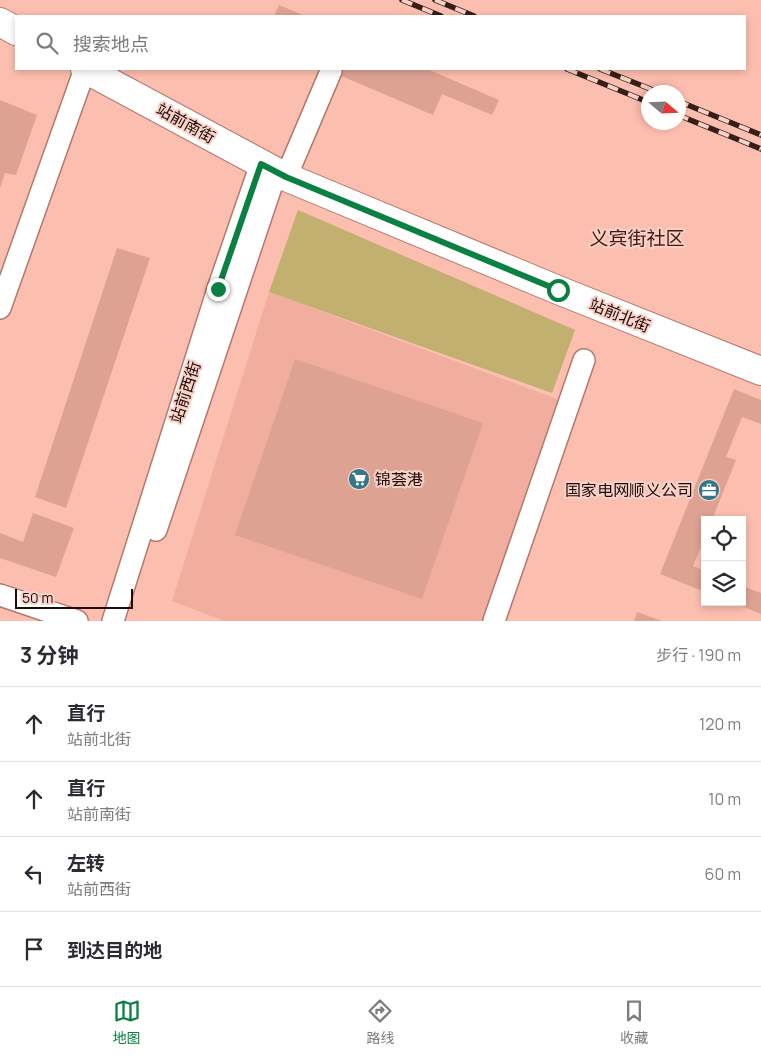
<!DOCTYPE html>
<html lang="zh">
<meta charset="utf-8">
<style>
body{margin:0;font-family:Manrope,"Noto Sans SC",sans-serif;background:#f2f2f3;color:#2b2b33}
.controls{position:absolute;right:15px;bottom:15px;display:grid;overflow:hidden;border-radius:0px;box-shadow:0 2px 8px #0003}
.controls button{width:45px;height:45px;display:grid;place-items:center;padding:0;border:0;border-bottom:1px solid #e1e1e2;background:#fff;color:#2b2b33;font:25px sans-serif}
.compass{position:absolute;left:641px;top:85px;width:45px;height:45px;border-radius:50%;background:#fff;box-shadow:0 2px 8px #0003;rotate:109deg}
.scale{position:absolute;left:15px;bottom:12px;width:118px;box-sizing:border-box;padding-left:5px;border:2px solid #1e0a06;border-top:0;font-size:14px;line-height:18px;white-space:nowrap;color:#1e0a06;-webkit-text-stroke:4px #f8d2c9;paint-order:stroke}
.stop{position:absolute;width:15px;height:15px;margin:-11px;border:4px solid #0b8043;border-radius:50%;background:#fff}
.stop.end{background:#0b8043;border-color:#fff;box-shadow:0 1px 5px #0008}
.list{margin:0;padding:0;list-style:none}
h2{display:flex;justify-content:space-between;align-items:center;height:65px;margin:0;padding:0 20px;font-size:21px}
h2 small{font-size:16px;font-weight:400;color:#7c7c81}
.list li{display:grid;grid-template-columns:32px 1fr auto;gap:15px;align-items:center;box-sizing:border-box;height:75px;padding:0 20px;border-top:1px solid #e1e1e2}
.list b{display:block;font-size:19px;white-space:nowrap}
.list p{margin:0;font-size:16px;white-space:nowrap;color:#7c7c81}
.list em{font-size:16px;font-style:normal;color:#7c7c81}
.icon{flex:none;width:28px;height:28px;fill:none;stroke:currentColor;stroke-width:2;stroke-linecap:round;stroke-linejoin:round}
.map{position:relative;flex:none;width:761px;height:621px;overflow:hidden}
.search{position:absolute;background:#fff;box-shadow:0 2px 8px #0003;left:15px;right:15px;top:15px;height:55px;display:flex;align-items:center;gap:12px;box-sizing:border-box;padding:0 18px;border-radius:0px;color:#7c7c81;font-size:19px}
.sheet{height:365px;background:#fff}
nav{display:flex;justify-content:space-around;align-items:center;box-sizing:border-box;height:70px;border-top:1px solid #e1e1e2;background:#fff;font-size:14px;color:#7c7c81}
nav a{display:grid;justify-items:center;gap:2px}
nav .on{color:#0b8043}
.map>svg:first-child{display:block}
.built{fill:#f1ae9e}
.green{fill:#c2b070}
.building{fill:#dea293}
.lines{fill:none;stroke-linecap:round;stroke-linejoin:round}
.minor-casing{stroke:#b2796c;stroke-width:24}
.major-casing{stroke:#b2796c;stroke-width:30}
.minor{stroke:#fff;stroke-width:21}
.major{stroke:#fff;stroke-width:28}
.rail-casing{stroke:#361d18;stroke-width:5.5}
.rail{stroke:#f8d2c9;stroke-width:4;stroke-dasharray:11;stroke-linecap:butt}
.route{stroke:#0b8043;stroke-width:6}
.labels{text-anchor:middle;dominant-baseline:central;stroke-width:4;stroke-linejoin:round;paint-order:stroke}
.street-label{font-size:16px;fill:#1e0a06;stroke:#f8d2c9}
.poi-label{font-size:16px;fill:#1e0a06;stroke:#f8d2c9;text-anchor:start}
.quarter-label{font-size:19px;fill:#48190e;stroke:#f8d2c9}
</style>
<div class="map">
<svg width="761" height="621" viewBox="0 0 761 621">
<rect width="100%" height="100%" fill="#fcbeaf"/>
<!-- built -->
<path class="built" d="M 269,292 L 560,400 L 484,621 L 224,621 L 172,601 Z"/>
<!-- green -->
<path class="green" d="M 298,210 L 575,330 L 552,393 L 269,292 Z"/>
<!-- building -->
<path class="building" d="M 279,5 L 305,16 L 274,16 Z
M 325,69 L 427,69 L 499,100 L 492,115 L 442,94 L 433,115 Z
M 0,100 L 37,115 L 16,175 L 5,173 L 0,188 Z
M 117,248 L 150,258 L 66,508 L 35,497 Z
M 295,359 L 483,423 L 422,599 L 235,535 Z
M 734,389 L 761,400 L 761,424 L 742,417 L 726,457 L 736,460 L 712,520 L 705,520 L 705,538 L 693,566 L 705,571 L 705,592 L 660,574 Z
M 33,513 L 74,528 L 56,577 L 0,558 L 0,533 L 23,542 Z
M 742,586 L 761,593 L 761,614 L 732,602 L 742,602 Z
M 637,612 L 662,621 L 634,621 Z"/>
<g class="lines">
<!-- minor casing -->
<g class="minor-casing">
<path id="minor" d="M 286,177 L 331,71
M 0,308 L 85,69
M 156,530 L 276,172
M 0,595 L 77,621
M 113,621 L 218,289 L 261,164
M 494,621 L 584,360"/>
</g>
<!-- major casing -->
<g class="major-casing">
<path id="major" d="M 0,22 L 16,31
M 85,69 L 286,177 L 558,290 L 761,371"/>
</g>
<!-- minor -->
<use href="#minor" class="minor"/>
<!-- major -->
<use href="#major" class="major"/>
<!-- rail casing -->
<g class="rail-casing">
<path id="rail" d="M 402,0 L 441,16
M 435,0 L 474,16
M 567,69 L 648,102
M 600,69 L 658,92
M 678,101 L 761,135
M 678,115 L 761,149"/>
</g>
<!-- rail -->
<use href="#rail" class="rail"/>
</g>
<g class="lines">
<!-- route -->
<path class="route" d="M 218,289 L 261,164 L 286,177 L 558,290"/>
</g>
<!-- icons -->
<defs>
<g id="supermarket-disc" transform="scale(1.125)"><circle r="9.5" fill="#347887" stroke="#f8d2c9"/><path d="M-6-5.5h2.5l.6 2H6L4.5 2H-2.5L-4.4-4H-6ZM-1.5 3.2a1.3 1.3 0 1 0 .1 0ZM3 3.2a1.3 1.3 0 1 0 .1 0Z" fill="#fff"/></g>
<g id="office-disc" transform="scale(1.125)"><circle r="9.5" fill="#347887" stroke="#f8d2c9"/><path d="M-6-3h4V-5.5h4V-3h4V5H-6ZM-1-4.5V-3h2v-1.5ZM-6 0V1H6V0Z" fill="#fff"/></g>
</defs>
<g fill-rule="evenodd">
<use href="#supermarket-disc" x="359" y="479"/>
<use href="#office-disc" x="709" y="490"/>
</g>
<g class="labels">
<!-- street labels -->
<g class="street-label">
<text transform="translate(186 123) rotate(29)">站前南街</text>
<text transform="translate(620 315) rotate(22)">站前北街</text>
<text transform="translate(185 392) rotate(-72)">站前西街</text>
</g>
<!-- poi labels -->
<g class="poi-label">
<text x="375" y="479">锦荟港</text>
<text x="693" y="490" text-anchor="end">国家电网顺义公司</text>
</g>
<!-- quarter labels -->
<g class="quarter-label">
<text x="637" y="238">义宾街社区</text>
</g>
</g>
</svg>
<div class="controls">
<button><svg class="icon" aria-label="locate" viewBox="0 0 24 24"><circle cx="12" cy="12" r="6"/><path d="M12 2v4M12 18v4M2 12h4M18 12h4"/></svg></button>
<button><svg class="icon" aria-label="layers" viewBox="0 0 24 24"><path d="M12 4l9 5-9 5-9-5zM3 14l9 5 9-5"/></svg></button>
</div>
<svg class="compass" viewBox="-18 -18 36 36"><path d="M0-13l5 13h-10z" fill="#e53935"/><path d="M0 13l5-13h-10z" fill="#7c7c81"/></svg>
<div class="scale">50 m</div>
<div class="stop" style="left:558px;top:290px"></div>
<div class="stop end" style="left:218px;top:289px"></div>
<div class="search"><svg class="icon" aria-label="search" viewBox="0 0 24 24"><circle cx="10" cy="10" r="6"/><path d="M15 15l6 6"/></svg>搜索地点</div>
</div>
<section class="sheet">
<h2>3 分钟<small>步行 · 190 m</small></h2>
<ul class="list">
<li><svg class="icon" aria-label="ahead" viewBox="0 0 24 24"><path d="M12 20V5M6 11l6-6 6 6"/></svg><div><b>直行</b><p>站前北街</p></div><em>120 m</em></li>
<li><svg class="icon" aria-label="ahead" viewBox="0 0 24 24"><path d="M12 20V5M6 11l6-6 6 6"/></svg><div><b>直行</b><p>站前南街</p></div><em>10 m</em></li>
<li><svg class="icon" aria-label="left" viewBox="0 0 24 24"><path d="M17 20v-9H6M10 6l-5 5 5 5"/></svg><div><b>左转</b><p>站前西街</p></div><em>60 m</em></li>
<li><svg class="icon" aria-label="arrive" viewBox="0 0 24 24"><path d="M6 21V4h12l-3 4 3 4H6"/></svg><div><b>到达目的地</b></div></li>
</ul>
</section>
<nav>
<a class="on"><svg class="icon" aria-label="map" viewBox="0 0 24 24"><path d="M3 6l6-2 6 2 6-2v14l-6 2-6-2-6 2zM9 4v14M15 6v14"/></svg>地图</a>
<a><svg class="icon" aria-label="directions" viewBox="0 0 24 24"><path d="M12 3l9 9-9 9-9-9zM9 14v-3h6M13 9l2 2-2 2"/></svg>路线</a>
<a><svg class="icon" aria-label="saved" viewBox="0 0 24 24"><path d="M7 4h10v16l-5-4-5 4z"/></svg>收藏</a>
</nav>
